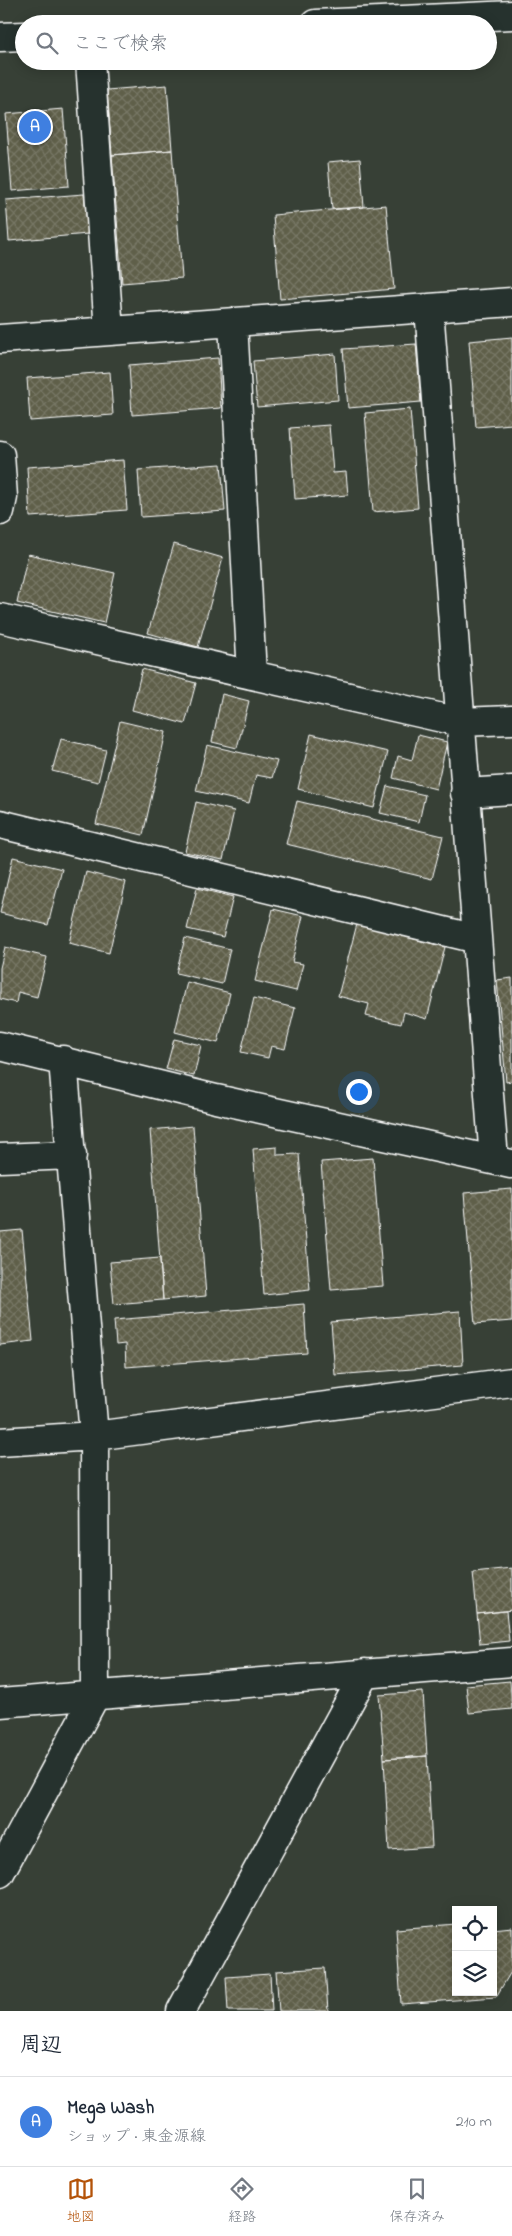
<!DOCTYPE html>
<html lang="ja">
<meta charset="utf-8">
<style>
body{margin:0;font-family:"Indie Flower","Klee One",sans-serif;background:#f2f2f3;color:#1f2937}
.controls{position:absolute;right:15px;bottom:15px;display:grid;overflow:hidden;border-radius:0px;box-shadow:0 2px 12px #0003}
.controls button{width:45px;height:45px;display:grid;place-items:center;padding:0;border:0;border-bottom:1px solid #e0e1e3;background:#fff;color:#1f2937;font:25px sans-serif}
.you{position:absolute;left:358px;top:1091px;width:18px;height:18px;margin:-12px;border:4px solid #fff;border-radius:50%;background:#1a73e8;box-shadow:0 0 0 8px #1a73e833}
.badge{display:grid;place-items:center;width:32px;height:32px;border-radius:50%;background:#b45309;color:#fff;font-size:16px;font-weight:700}
.pin{position:absolute;translate:-50% -50%;border:2px solid #fff;box-shadow:0 1px 5px #0006}
.list{margin:0;padding:0;list-style:none}
h2{display:flex;justify-content:space-between;align-items:center;height:65px;margin:0;padding:0 20px;font-size:21px}
h2 small{font-size:16px;font-weight:400;color:#747a83}
.list li{display:grid;grid-template-columns:32px 1fr auto;gap:15px;align-items:center;box-sizing:border-box;height:90px;padding:0 20px;border-top:1px solid #e0e1e3}
.list b{display:block;font-size:19px;white-space:nowrap}
.list p{margin:0;font-size:16px;white-space:nowrap;color:#747a83}
.list em{font-size:16px;font-style:normal;color:#747a83}
.icon{flex:none;width:28px;height:28px;fill:none;stroke:currentColor;stroke-width:2;stroke-linecap:round;stroke-linejoin:round}
.map{position:relative;flex:none;width:512px;height:2011px;overflow:hidden}
.search{position:absolute;background:#fff;box-shadow:0 2px 12px #0003;left:15px;right:15px;top:15px;height:55px;display:flex;align-items:center;gap:12px;box-sizing:border-box;padding:0 18px;border-radius:28px;color:#747a83;font-size:19px}
.sheet{height:155px;background:#fff}
nav{display:flex;justify-content:space-around;align-items:center;box-sizing:border-box;height:70px;border-top:1px solid #e0e1e3;background:#fff;font-size:14px;color:#747a83}
nav a{display:grid;justify-items:center;gap:2px}
nav .on{color:#b45309}
.map>svg:first-child{display:block}
.building{fill:url(#building-cross-hatch);stroke:#fff}
.lines{fill:none;stroke-linecap:round;stroke-linejoin:round}
.minor-casing{stroke:#fff;stroke-width:31}
.major-casing{stroke:#fff;stroke-width:31}
.minor{stroke:#26332d;stroke-width:28}
.major{stroke:#26332d;stroke-width:28}
</style>
<div class="map">
<svg width="512" height="2011" viewBox="0 0 512 2011">
<defs>
<pattern id="building-cross-hatch" width="8" height="8" patternUnits="userSpaceOnUse" patternTransform="scale(1.25)"><rect width="8" height="8" fill="#5f5f4a"/><path d="M0 0l8 8M0 8l8-8" fill="none" stroke="#777765"/></pattern>
</defs>
<rect width="100%" height="100%" fill="#374036"/>
<filter id="ink" filterUnits="userSpaceOnUse"><feTurbulence type="fractalNoise" baseFrequency=".02" numOctaves="2"/><feDisplacementMap in="SourceGraphic" scale="10" xChannelSelector="R" yChannelSelector="G"/><feConvolveMatrix kernelMatrix="1 2 1 2 8 2 1 2 1" color-interpolation-filters="sRGB"/></filter>
<g filter="url(#ink)">
<!-- building -->
<path class="building" d="M 167,85 L 172,150 L 112,155 L 107,90 Z
M 63,109 L 69,186 L 12,191 L 6,114 Z
M 172,150 L 182,278 L 122,283 L 112,155 Z
M 360,159 L 364,207 L 332,209 L 328,162 Z
M 84,194 L 88,234 L 9,241 L 6,200 Z
M 386,205 L 394,289 L 280,299 L 273,215 Z
M 512,337 L 512,424 L 476,427 L 469,341 Z
M 416,344 L 421,402 L 348,408 L 343,349 Z
M 335,354 L 338,400 L 257,407 L 253,361 Z
M 218,358 L 221,408 L 132,415 L 129,365 Z
M 110,372 L 113,415 L 30,421 L 27,378 Z
M 410,409 L 418,508 L 373,512 L 365,413 Z
M 329,425 L 333,473 L 346,472 L 348,495 L 295,499 L 290,428 Z
M 123,460 L 127,510 L 30,517 L 27,467 Z
M 221,464 L 225,511 L 141,517 L 138,470 Z
M 174,544 L 223,558 L 198,647 L 148,633 Z
M 28,554 L 115,573 L 104,623 L 17,603 Z
M 142,669 L 196,683 L 185,724 L 132,710 Z
M 222,694 L 249,701 L 237,748 L 212,742 Z
M 120,721 L 166,732 L 143,835 L 96,824 Z
M 311,734 L 388,752 L 374,808 L 298,789 Z
M 418,735 L 447,742 L 436,789 L 393,778 L 398,756 L 412,760 Z
M 61,739 L 106,750 L 98,782 L 52,771 Z
M 207,745 L 277,761 L 272,778 L 256,775 L 249,803 L 196,791 Z
M 387,786 L 425,795 L 419,822 L 380,813 Z
M 297,801 L 443,836 L 432,879 L 286,844 Z
M 196,802 L 234,811 L 223,860 L 185,852 Z
M 13,857 L 62,869 L 48,925 L 0,913 Z
M 86,872 L 126,882 L 109,953 L 69,943 Z
M 197,888 L 233,897 L 223,937 L 187,929 Z
M 273,909 L 303,916 L 292,962 L 303,964 L 296,991 L 255,981 Z
M 357,924 L 445,947 L 427,1019 L 404,1012 L 401,1024 L 366,1016 L 369,1004 L 338,996 Z
M 185,938 L 230,949 L 222,984 L 176,973 Z
M 5,947 L 47,957 L 37,997 L 18,992 L 16,1003 L 0,999 L 0,968 Z
M 512,978 L 512,1081 L 506,1082 L 497,980 Z
M 187,982 L 230,993 L 218,1043 L 175,1032 Z
M 254,998 L 295,1008 L 285,1049 L 271,1046 L 268,1058 L 241,1052 Z
M 174,1039 L 201,1045 L 194,1076 L 166,1069 Z
M 193,1126 L 206,1296 L 163,1300 L 150,1130 Z
M 277,1147 L 277,1155 L 299,1154 L 310,1290 L 264,1295 L 253,1149 Z
M 373,1158 L 383,1286 L 331,1290 L 321,1162 Z
M 512,1189 L 512,1321 L 475,1324 L 464,1193 Z
M 22,1230 L 33,1341 L 0,1345 L 0,1232 Z
M 160,1258 L 163,1300 L 114,1304 L 110,1262 Z
M 304,1304 L 307,1353 L 126,1367 L 125,1344 L 116,1345 L 114,1320 Z
M 460,1311 L 463,1365 L 335,1375 L 331,1322 Z
M 512,1568 L 512,1610 L 477,1614 L 473,1572 Z
M 506,1611 L 509,1641 L 480,1644 L 477,1614 Z
M 510,1681 L 512,1709 L 469,1713 L 466,1685 Z
M 423,1692 L 427,1756 L 384,1759 L 379,1695 Z
M 427,1756 L 432,1847 L 389,1850 L 384,1759 Z
M 456,1924 L 456,1992 L 493,1992 L 493,1929 L 512,1927 L 512,1970 L 496,1997 L 401,2004 L 396,1929 Z
M 325,1968 L 328,2011 L 279,2011 L 276,1971 Z
M 270,1974 L 272,2011 L 228,2011 L 226,1977 Z"/>
<g class="lines">
<!-- minor casing -->
<g class="minor-casing">
<path id="minor" d="M 90,61 L 109,331
M 429,308 L 494,1160
M 233,322 L 252,675
M 0,339 L 512,302
M 0,455 L 3,497 L 0,511
M 0,618 L 460,722 L 512,720
M 465,793 L 512,790
M 0,824 L 477,939
M 0,1046 L 216,1099 L 511,1164
M 0,1158 L 72,1155
M 0,1442 L 94,1436 L 512,1382
M 0,1703 L 512,1662
M 0,1873 L 95,1696 L 94,1436 L 63,1060
M 181,2011 L 365,1673"/>
</g>
<!-- major casing -->
<g class="major-casing">
<path id="major" d="M 315,24 L 512,15
M 0,37 L 24,36"/>
</g>
<!-- minor -->
<use href="#minor" class="minor"/>
<!-- major -->
<use href="#major" class="major"/>
</g>
</g>
</svg>
<div class="controls">
<button><svg class="icon" aria-label="locate" viewBox="0 0 24 24"><circle cx="12" cy="12" r="6"/><path d="M12 2v4M12 18v4M2 12h4M18 12h4"/></svg></button>
<button><svg class="icon" aria-label="layers" viewBox="0 0 24 24"><path d="M12 4l9 5-9 5-9-5zM3 14l9 5 9-5"/></svg></button>
</div>
<div class="you"></div>
<div class="pin badge" style="left:35px;top:127px;background:#3f7fe0">A</div>
<div class="search"><svg class="icon" aria-label="search" viewBox="0 0 24 24"><circle cx="10" cy="10" r="6"/><path d="M15 15l6 6"/></svg>ここで検索</div>
</div>
<section class="sheet">
<h2>周辺<small></small></h2>
<ul class="list">
<li><span class="badge" style="background:#3f7fe0">A</span><div><b>Mega Wash</b><p>ショップ · 東金源線</p></div><em>210 m</em></li>
</ul>
</section>
<nav>
<a class="on"><svg class="icon" aria-label="map" viewBox="0 0 24 24"><path d="M3 6l6-2 6 2 6-2v14l-6 2-6-2-6 2zM9 4v14M15 6v14"/></svg>地図</a>
<a><svg class="icon" aria-label="directions" viewBox="0 0 24 24"><path d="M12 3l9 9-9 9-9-9zM9 14v-3h6M13 9l2 2-2 2"/></svg>経路</a>
<a><svg class="icon" aria-label="saved" viewBox="0 0 24 24"><path d="M7 4h10v16l-5-4-5 4z"/></svg>保存済み</a>
</nav>
